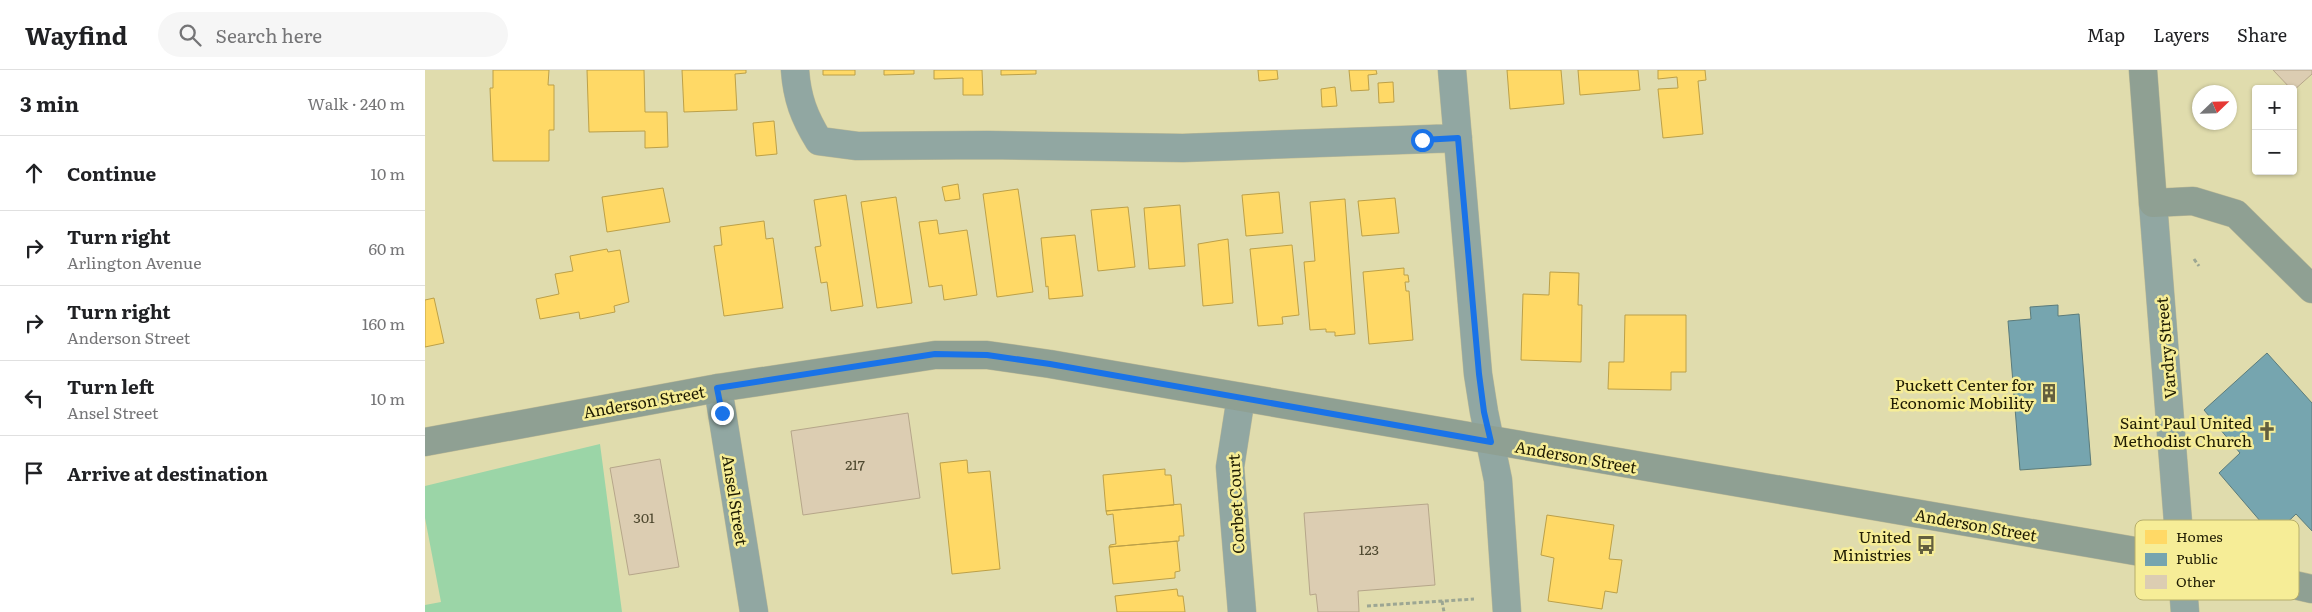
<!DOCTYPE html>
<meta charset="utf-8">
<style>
body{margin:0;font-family:Literata,serif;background:#f6f6f6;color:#202124}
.controls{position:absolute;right:15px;top:15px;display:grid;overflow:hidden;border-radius:5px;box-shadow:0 1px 4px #0004}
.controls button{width:45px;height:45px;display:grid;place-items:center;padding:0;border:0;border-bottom:1px solid #e0e0e0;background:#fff;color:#202124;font:25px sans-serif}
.compass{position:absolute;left:1767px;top:15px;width:45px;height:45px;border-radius:50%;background:#fff;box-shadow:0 1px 4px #0004;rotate:67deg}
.stop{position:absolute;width:15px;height:15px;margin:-11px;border:4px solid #1a73e8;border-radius:50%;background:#fff}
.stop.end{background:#1a73e8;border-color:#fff;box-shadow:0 1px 5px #0008}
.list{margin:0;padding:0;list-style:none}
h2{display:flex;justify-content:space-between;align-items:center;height:65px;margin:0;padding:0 20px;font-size:21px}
h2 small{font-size:16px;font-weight:400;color:#757577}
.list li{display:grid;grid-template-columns:32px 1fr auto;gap:15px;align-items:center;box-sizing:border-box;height:75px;padding:0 20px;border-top:1px solid #e0e0e0}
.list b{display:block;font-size:19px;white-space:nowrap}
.list p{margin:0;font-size:16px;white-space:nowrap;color:#757577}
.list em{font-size:16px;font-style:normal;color:#757577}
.icon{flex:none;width:28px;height:28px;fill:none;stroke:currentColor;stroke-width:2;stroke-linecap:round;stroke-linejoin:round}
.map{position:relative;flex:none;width:1887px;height:542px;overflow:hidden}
header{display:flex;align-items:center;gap:30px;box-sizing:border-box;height:70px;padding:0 25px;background:#fff;border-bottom:1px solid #e0e0e0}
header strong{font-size:24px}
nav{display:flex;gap:28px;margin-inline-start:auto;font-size:18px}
.search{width:350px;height:45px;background:#f6f6f6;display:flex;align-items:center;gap:12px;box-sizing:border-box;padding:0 18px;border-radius:28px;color:#757577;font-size:19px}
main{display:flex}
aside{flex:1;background:#fff}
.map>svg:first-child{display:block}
.green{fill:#9bd5a7}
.homes{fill:#ffd966;stroke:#bca048}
.public{fill:#76a5af;stroke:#5c7c7b}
.building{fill:#dccdb2;stroke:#b6a68a}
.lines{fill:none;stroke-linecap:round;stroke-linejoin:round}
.minor-casing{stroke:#bdba96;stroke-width:29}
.major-casing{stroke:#bdba96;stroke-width:29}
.path{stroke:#9ca693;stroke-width:3;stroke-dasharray:4 2.5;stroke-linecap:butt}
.minor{stroke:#91a7a2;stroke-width:28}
.major{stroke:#8fa093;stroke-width:28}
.route{stroke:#1a73e8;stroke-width:6}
.labels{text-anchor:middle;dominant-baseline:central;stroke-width:5;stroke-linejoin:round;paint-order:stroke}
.number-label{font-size:14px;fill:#4e482f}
.street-label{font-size:16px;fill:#1f1c03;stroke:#f6ed97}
.poi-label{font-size:16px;fill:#1f1c03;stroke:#f6ed97;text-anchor:end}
.key{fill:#f6ed97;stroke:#b6ae6b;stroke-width:1}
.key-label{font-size:14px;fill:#1f1c03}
</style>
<header>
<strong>Wayfind</strong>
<div class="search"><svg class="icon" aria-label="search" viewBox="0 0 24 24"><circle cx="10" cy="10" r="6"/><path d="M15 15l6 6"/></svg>Search here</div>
<nav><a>Map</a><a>Layers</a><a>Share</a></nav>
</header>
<main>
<aside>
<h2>3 min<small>Walk · 240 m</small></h2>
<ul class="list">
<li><svg class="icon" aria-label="ahead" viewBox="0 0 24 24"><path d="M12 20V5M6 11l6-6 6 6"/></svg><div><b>Continue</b></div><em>10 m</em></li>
<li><svg class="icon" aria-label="right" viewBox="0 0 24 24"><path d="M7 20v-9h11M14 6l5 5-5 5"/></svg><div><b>Turn right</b><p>Arlington Avenue</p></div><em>60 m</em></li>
<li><svg class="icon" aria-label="right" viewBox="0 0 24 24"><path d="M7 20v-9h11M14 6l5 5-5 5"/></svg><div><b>Turn right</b><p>Anderson Street</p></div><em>160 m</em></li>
<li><svg class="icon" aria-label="left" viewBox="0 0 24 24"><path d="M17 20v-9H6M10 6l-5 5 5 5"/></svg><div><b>Turn left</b><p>Ansel Street</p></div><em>10 m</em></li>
<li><svg class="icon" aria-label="arrive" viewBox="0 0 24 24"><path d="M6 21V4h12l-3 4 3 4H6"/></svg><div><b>Arrive at destination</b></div></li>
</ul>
</aside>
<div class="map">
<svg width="1887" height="542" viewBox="0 0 1887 542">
<rect width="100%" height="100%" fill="#e0dcad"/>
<!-- green -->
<path class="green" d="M 175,374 L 197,542 L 0,542 L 0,535 L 16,532 L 0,448 L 0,416 Z"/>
<!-- homes -->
<path class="homes" d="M 68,0 L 124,0 L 123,15 L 129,15 L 129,60 L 124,60 L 124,91 L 68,91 L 65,18 L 68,18 Z
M 162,0 L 219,0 L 220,42 L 242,42 L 243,77 L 220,78 L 220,61 L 164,62 Z
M 257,0 L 321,0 L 321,3 L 310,4 L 312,40 L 259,42 Z
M 398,0 L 430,0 L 430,5 L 398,5 Z
M 459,0 L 489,0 L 489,4 L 459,5 Z
M 509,0 L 557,0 L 558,25 L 538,25 L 538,8 L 509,9 Z
M 576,0 L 611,0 L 611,4 L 576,5 Z
M 833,0 L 852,0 L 853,9 L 834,11 Z
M 924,0 L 951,0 L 952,4 L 943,5 L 944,20 L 926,21 Z
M 1082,0 L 1136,0 L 1139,34 L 1085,39 Z
M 1153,0 L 1213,0 L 1215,20 L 1155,25 Z
M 1233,0 L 1280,0 L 1281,10 L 1273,11 L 1278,64 L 1238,68 L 1233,19 L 1253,18 L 1252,7 L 1233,9 Z
M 968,12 L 969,32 L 954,33 L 953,13 Z
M 910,17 L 912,36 L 897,37 L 896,19 Z
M 349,51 L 352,84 L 331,86 L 328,53 Z
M 533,114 L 535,129 L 520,131 L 517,117 Z
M 238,118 L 245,152 L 182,162 L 177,127 Z
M 593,119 L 608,222 L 572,227 L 558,124 Z
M 854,122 L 858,163 L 821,166 L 817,125 Z
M 421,125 L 438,236 L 406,241 L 402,212 L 396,213 L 390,177 L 396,176 L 389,130 Z
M 471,127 L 487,233 L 452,238 L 436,132 Z
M 970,128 L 974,163 L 937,166 L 933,131 Z
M 920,129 L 930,264 L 910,266 L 910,262 L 901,262 L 901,259 L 885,260 L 879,192 L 890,191 L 885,132 Z
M 755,135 L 760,196 L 724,199 L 719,138 Z
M 703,137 L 710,197 L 673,201 L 666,140 Z
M 512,150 L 514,164 L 542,160 L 552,225 L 519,230 L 517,215 L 504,217 L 494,152 Z
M 339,151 L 341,169 L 348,168 L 358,238 L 299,246 L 289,176 L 297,175 L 295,157 Z
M 650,165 L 658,226 L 624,229 L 623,216 L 621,217 L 616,168 Z
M 803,169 L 808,233 L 778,236 L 773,174 Z
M 867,175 L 874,245 L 857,247 L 858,254 L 833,256 L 825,179 Z
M 182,179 L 183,182 L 195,180 L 204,232 L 189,236 L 190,242 L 155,249 L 154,242 L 115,249 L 111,229 L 134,224 L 130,204 L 148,201 L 145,186 Z
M 979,198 L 979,205 L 983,205 L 984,212 L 980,212 L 981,221 L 984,221 L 988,270 L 944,274 L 938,202 Z
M 1125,202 L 1154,203 L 1153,235 L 1157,235 L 1156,292 L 1096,290 L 1098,224 L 1124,225 Z
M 9,228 L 19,273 L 0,277 L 0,230 Z
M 1200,245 L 1261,245 L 1261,302 L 1246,302 L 1246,320 L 1183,319 L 1184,292 L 1199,292 Z
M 542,390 L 543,403 L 565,401 L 575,499 L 527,504 L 515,393 Z
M 740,399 L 740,405 L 746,405 L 749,435 L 681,441 L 678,405 Z
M 756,434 L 759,466 L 754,466 L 754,471 L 684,477 L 685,475 L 691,474 L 688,444 L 682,445 L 681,441 Z
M 1122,445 L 1189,455 L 1184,489 L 1197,490 L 1192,523 L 1180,521 L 1177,539 L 1123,531 L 1129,488 L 1116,485 Z
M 752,471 L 755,501 L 750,502 L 750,508 L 688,514 L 684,477 Z
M 752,519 L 753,526 L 758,526 L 760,542 L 692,542 L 690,526 Z"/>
<!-- public -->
<path class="public" d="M 1633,235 L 1633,246 L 1654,244 L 1666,395 L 1595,400 L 1583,251 L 1606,249 L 1605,237 Z
M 1842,283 L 1887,333 L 1887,461 L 1871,444 L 1848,466 L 1794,403 L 1815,383 L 1779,340 Z"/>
<!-- building -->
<path class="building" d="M 1848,0 L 1887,0 L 1887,4 L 1868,21 Z
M 483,343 L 495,428 L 378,445 L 366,361 Z
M 235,389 L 254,497 L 204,505 L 185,398 Z
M 1003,434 L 1010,515 L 933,521 L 934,542 L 893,542 L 891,524 L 885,525 L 879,443 Z"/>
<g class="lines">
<!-- minor casing -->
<g class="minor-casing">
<path id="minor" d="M 370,0 C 372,28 379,47 394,71 L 432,76 L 563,75 L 758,78 L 1033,68
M 1027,0 L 1053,304 L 1059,342 L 1073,410 L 1082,542
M 1728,133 L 1760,542
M 293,318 L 329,542
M 816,327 L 805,397 L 817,542"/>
</g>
<!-- major casing -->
<g class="major-casing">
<path id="major" d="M 1718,0 L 1728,133 L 1768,131 L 1811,144 L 1887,219
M 0,372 L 293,318 L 510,285 L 562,285 L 625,294 L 1756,489 L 1887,519"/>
</g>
<!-- path -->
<path class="path" d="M 1769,189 L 1774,196
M 1017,531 L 1019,542
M 942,536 L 1049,529"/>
<!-- minor -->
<use href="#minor" class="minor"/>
<!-- major -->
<use href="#major" class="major"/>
</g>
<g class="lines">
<!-- route -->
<path class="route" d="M 297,343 L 292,318 L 510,284 L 562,285 L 625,294 L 1066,372 L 1059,342 L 1054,304 L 1033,68 L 997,70"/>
</g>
<!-- icons -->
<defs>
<g id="building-bare" transform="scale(1.5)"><path d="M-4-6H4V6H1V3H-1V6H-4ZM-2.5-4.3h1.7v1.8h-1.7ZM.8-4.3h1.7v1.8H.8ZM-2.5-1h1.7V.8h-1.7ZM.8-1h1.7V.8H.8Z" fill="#635f3e" stroke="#f6ed97" stroke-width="2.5" paint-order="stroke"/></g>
<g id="church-bare" transform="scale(1.5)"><path d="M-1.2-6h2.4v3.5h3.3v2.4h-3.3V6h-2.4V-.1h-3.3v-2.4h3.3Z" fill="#635f3e" stroke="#f6ed97" stroke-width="2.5" paint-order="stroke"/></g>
<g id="bus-bare" transform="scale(1.5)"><path d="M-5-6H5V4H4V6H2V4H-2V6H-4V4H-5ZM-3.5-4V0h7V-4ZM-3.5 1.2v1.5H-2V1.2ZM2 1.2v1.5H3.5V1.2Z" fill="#635f3e" stroke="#f6ed97" stroke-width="2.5" paint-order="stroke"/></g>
</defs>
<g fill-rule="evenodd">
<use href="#building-bare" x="1624" y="323"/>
<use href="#church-bare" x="1842" y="361"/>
<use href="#bus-bare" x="1501" y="475"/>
</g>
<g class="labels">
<!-- number labels -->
<g class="number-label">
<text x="430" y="394">217</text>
<text x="219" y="447">301</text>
<text x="944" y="479">123</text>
</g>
<!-- street labels -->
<g class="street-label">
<text transform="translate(1740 278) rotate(-95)">Vardry Street</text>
<text transform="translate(219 331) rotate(-10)">Anderson Street</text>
<text transform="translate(1151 386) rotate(10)">Anderson Street</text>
<text transform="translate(311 430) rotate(81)">Ansel Street</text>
<text transform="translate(810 434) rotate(-93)">Corbet Court</text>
<text transform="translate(1551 454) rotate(10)">Anderson Street</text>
</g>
<!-- poi labels -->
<g class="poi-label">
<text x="1609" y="314">Puckett Center for<tspan x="1609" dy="18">Economic Mobility</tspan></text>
<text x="1827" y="352">Saint Paul United<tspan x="1827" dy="18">Methodist Church</tspan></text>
<text x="1486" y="466">United<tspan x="1486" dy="18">Ministries</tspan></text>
</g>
</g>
<!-- legend -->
<rect x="1710" y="450" width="164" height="80" rx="8" class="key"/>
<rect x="1720" y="460" width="22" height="14" fill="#ffd966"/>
<rect x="1720" y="483" width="22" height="13" fill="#76a5af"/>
<rect x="1720" y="505" width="22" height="14" fill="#dccdb2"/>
<g class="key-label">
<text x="1751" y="472">Homes</text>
<text x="1751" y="494">Public</text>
<text x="1751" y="517">Other</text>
</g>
</svg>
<div class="controls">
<button>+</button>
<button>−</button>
</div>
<svg class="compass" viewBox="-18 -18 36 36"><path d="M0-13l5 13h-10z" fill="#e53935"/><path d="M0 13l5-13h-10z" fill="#757577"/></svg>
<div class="stop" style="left:997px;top:70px"></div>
<div class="stop end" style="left:297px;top:343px"></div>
</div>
</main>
